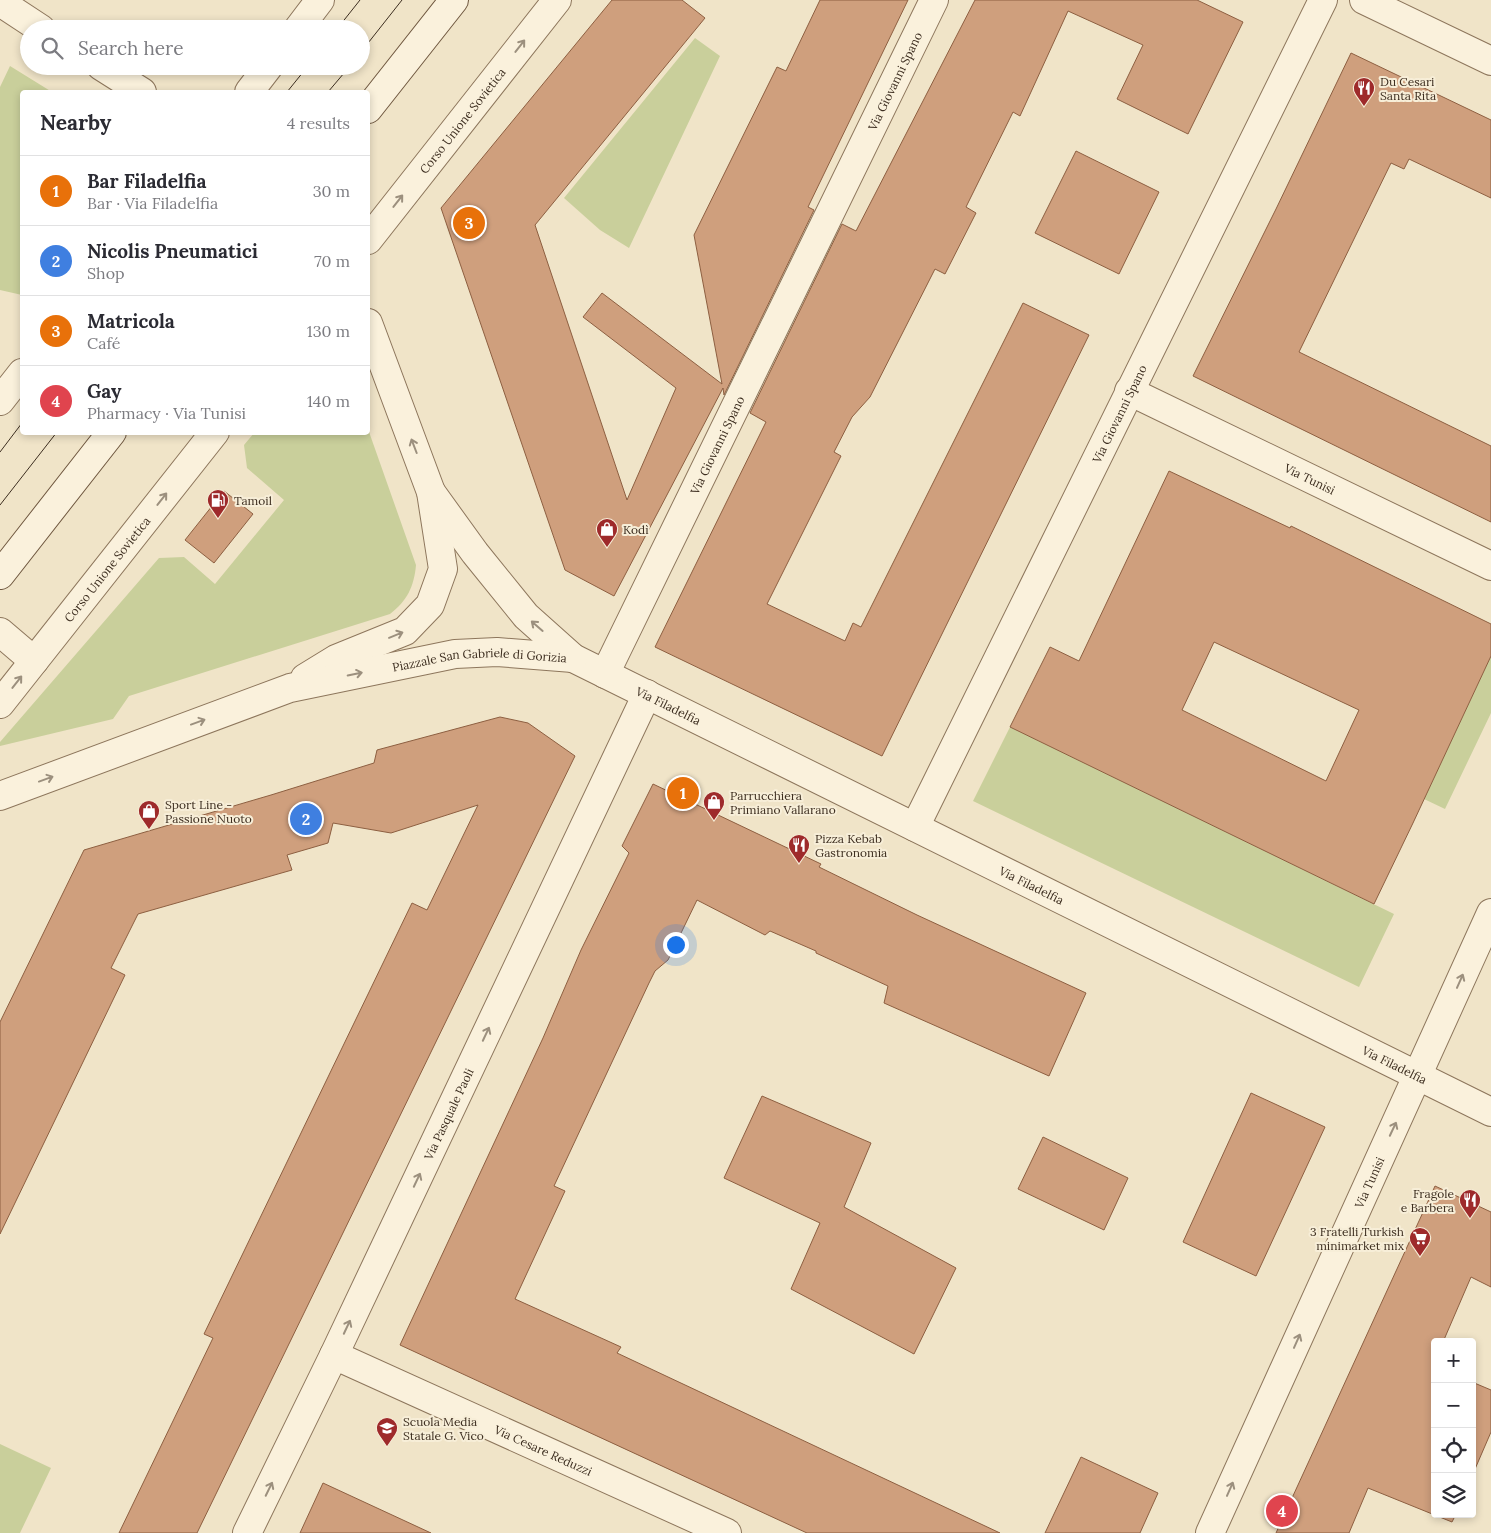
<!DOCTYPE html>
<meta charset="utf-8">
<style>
body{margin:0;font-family:Lora,serif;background:#f7f7f7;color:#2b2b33}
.controls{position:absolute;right:15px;bottom:15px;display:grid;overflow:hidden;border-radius:5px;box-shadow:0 2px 8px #0003}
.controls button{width:45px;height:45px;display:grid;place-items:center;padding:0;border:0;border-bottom:1px solid #e1e1e2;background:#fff;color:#2b2b33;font:25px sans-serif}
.you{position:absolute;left:675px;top:944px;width:18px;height:18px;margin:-12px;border:4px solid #fff;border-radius:50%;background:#1a73e8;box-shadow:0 0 0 8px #1a73e833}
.badge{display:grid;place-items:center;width:32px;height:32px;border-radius:50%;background:#0b8043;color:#fff;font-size:16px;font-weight:700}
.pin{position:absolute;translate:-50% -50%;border:2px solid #fff;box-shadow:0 1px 5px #0006}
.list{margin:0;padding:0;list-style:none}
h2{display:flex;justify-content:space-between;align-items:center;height:65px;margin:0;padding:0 20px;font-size:21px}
h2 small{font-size:16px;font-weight:400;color:#7c7c81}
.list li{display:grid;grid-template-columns:32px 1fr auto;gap:15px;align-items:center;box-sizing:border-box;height:70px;padding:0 20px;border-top:1px solid #e1e1e2}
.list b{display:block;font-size:19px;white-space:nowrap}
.list p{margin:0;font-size:16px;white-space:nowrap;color:#7c7c81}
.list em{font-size:16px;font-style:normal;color:#7c7c81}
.icon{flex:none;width:28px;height:28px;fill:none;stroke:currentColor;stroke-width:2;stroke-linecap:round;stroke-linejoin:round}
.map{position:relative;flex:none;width:1491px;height:1533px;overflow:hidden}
.search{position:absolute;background:#fff;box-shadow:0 2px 8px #0003;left:20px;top:20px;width:350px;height:55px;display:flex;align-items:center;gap:12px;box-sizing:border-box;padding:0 18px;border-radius:28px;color:#7c7c81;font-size:19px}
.panel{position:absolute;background:#fff;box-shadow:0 2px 8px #0003;left:20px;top:90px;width:350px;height:345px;border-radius:5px}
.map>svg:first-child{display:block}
.green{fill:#c9cf9b}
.building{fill:#cf9f7d;stroke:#8d5f41;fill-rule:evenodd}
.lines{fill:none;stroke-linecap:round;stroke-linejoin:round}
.minor-casing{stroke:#8d765c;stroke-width:30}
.secondary-casing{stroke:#6f573f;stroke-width:30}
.minor{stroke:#faf1dc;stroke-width:28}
.secondary{stroke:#faf1dc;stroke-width:28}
.tram{stroke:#3d2e20;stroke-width:1}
.oneway{stroke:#9c907e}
.labels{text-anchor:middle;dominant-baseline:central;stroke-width:4;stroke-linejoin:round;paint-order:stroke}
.street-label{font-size:12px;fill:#3d2e20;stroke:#f7eed8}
.poi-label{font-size:12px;fill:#3d2e20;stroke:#f7eed8;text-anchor:start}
</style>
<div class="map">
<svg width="1491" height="1533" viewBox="0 0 1491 1533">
<rect width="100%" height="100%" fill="#f0e4c8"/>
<!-- green -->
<path class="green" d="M 695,38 L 720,56 L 629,248 L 600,230 L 564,198 Z
M 10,66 L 52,92 L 22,92 L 22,295 L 0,290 L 0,87 Z
M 368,429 L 416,565 C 414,587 407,601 390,614 L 129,696 L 113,719 L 0,746 L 0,742 L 159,558 L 184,557 L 215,584 L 284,500 L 247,468 L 244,445 L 254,433 L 368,432 Z
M 1491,656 L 1491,713 L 1445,809 L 1424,799 Z
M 1010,727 L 1394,914 L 1359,987 L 973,801 Z
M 0,1444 L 51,1468 L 20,1533 L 0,1533 Z"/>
<!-- building -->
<path class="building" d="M 612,0 L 682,0 L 705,18 L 535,225 L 627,500 L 676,388 L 583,317 L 602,293 L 722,384 L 694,235 L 777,67 L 786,71 L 820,0 L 908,0 L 808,207 L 814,210 L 724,395 L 723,388 L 614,596 L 565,570 L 441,208 Z
M 975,0 L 1197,0 L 1243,22 L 1188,134 L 1117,99 L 1143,45 L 1068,11 L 1020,116 L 1013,112 L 966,207 L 976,213 L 945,274 L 935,269 L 870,397 L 852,417 L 834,452 L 841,456 L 767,604 L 845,641 L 853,623 L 861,627 L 1023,303 L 1089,335 L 882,756 L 655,647 L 766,422 L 750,413 L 842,224 L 856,231 Z
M 1351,53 L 1491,120 L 1491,198 L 1409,159 L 1404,169 L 1391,163 L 1299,352 L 1491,446 L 1491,522 L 1193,376 L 1276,209 Z
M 1076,151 L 1159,192 L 1119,274 L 1035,233 Z
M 1169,471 L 1290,528 L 1291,526 L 1491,624 L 1491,656 L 1413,823 L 1374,904 L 1010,727 L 1050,647 L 1079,661 ZM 1214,642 L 1359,710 L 1326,781 L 1182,710 Z
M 224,491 L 253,514 L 214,563 L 185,540 Z
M 500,717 L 528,723 L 575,756 L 197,1533 L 119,1533 L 213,1338 L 204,1334 L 412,903 L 427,910 L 478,805 L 391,833 L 333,823 L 328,843 L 287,855 L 292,870 L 138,914 L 111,968 L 125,975 L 0,1234 L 0,1022 L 84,850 L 271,795 L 374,763 L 377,750 Z
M 653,784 L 821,864 L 819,867 L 917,915 L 1086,993 L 1049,1076 L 884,1003 L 888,986 L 816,953 L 816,951 L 770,931 L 765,935 L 697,900 L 668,960 L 655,971 L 649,983 L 554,1186 L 565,1191 L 515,1299 L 621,1347 L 617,1353 L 1000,1533 L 807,1533 L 400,1345 L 543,1038 L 581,950 L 629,853 L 622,846 Z
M 1251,1093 L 1325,1127 L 1256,1276 L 1183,1242 Z
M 762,1096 L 871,1143 L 844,1207 L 956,1268 L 914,1354 L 791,1289 L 820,1223 L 724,1178 Z
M 1043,1137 L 1128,1178 L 1104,1230 L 1018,1189 Z
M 1435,1186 L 1491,1212 L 1491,1287 L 1471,1277 L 1443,1342 L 1435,1342 L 1435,1361 L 1433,1365 L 1435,1366 L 1435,1514 L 1456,1514 L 1452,1522 L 1368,1488 L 1349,1533 L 1276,1533 Z
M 1472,1382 L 1491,1390 L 1491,1432 L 1472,1476 Z
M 1081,1457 L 1158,1493 L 1140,1533 L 1045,1533 Z
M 323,1483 L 431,1533 L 300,1533 Z"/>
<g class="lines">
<!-- minor casing -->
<g class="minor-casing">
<g id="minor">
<path d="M 1364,0 L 1491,61"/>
<path d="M 0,2 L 41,29"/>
<path d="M 298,29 L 320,0"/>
<path d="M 101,66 L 142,92"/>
<path d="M 249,92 L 269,66"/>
<path id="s1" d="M 368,240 L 557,0"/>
<path id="s2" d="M 1129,391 L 1491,566"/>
<path d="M 0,401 L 22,373"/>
<path id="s3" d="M 431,492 L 475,553 L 526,616 L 573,658 L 1491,1112"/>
<path d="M 0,632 L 34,661"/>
<path id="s4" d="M 605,674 L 934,0"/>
<path d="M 305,678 L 336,659 L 405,631 L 430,605 L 443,569 L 431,492 L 368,323"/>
<path id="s5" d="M 0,704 L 215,432"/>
<path id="s6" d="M 0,796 L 290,688 L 455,654 L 497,652 L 573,658"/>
<path id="s7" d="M 915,827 L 1323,0"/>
<path id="s8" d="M 334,1355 L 727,1533"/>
<path id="s9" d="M 247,1533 L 334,1355 L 647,694"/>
<path id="s10" d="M 1210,1533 L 1491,913"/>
</g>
</g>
<!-- secondary casing -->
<g class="secondary-casing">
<path id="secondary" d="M 368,109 L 454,0
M 0,575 L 112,432"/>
</g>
<!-- minor -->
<use href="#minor" class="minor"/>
<!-- secondary -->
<use href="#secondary" class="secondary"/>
<!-- tram -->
<path class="tram" d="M 337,29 L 360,0
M 361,52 L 402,0
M 287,92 L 308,66
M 328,92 L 350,66
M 0,452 L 22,423
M 0,505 L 57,432"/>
</g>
<!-- one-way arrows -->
<defs><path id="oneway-shaft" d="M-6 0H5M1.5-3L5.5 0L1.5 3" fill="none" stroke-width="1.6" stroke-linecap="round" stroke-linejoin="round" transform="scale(1.25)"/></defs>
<g class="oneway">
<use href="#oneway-shaft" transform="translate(520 46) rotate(-52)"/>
<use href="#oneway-shaft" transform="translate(398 201) rotate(-52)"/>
<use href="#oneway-shaft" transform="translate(414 446) rotate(-111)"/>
<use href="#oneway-shaft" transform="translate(162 499) rotate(-52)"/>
<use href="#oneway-shaft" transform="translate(537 626) rotate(-139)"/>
<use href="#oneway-shaft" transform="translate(396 635) rotate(-22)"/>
<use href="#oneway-shaft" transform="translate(355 674) rotate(-12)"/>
<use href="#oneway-shaft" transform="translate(17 682) rotate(-52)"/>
<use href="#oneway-shaft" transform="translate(198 722) rotate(-20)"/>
<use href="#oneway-shaft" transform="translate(46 779) rotate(-20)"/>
<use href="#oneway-shaft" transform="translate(1460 981) rotate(-66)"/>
<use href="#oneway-shaft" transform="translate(486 1034) rotate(-65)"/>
<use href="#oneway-shaft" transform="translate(1393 1129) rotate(-65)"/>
<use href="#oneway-shaft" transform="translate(417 1180) rotate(-65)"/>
<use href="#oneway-shaft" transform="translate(347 1327) rotate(-65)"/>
<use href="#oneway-shaft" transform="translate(1297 1341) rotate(-66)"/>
<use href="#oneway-shaft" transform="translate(269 1489) rotate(-64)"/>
<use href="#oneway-shaft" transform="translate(1230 1489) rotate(-66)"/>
</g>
<!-- icons -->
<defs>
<g id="restaurant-pin" transform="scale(1.125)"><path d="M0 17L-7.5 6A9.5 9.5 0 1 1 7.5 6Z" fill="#9e2a2b" stroke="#f7eed8"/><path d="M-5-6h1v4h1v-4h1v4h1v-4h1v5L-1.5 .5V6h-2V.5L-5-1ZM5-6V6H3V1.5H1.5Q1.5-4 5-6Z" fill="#fff"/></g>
<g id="fuel-pin" transform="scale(1.125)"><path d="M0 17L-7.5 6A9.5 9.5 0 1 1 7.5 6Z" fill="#9e2a2b" stroke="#f7eed8"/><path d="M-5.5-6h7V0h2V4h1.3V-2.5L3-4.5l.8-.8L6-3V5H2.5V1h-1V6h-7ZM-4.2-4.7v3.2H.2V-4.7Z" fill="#fff"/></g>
<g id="shop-pin" transform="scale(1.125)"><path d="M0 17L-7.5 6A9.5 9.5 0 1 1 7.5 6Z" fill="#9e2a2b" stroke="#f7eed8"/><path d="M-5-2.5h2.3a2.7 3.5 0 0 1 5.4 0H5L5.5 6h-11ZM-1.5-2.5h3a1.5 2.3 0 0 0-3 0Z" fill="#fff"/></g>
<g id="supermarket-pin" transform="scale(1.125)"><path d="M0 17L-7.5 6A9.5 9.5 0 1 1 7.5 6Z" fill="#9e2a2b" stroke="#f7eed8"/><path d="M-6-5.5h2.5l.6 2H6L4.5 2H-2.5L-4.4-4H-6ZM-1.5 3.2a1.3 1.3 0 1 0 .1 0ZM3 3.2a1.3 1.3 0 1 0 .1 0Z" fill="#fff"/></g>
<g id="school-pin" transform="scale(1.125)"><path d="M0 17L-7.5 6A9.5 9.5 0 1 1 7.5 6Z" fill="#9e2a2b" stroke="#f7eed8"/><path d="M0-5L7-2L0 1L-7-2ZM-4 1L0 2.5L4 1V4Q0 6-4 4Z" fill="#fff"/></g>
</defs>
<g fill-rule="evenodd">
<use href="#restaurant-pin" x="1364" y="88"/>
<use href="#fuel-pin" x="218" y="500"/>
<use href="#shop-pin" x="607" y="529"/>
<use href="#shop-pin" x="714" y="802"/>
<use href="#shop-pin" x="149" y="811"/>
<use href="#restaurant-pin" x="799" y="845"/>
<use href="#restaurant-pin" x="1470" y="1200"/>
<use href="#supermarket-pin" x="1420" y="1238"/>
<use href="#school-pin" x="387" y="1428"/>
</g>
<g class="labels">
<!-- street labels -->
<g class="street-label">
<text stroke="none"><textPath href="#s4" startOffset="660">Via Giovanni Spano</textPath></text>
<text stroke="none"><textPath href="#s1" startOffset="152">Corso Unione Sovietica</textPath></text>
<text stroke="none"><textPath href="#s7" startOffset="461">Via Giovanni Spano</textPath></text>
<text stroke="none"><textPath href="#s4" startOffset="255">Via Giovanni Spano</textPath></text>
<text stroke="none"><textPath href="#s2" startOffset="201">Via Tunisi</textPath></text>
<text stroke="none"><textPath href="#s5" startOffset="172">Corso Unione Sovietica</textPath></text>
<text stroke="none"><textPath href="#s6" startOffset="502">Piazzale San Gabriele di Gorizia</textPath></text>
<text stroke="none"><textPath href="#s3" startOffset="326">Via Filadelfia</textPath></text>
<text stroke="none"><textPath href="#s3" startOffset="731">Via Filadelfia</textPath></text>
<text stroke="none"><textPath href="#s3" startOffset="1136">Via Filadelfia</textPath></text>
<text stroke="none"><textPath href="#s9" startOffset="465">Via Pasquale Paoli</textPath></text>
<text stroke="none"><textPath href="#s10" startOffset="385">Via Tunisi</textPath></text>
<text stroke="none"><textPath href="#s8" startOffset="230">Via Cesare Reduzzi</textPath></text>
</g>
<!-- poi labels -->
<g class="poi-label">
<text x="1380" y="81">Du Cesari<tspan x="1380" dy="14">Santa Rita</tspan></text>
<text x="234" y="500">Tamoil</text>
<text x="623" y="529">Kodì</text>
<text x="730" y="795">Parrucchiera<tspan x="730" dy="14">Primiano Vallarano</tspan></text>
<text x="165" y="804">Sport Line -<tspan x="165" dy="14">Passione Nuoto</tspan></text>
<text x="815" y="838">Pizza Kebab<tspan x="815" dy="14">Gastronomia</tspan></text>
<text x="1454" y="1193" text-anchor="end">Fragole<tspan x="1454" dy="14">e Barbera</tspan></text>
<text x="1404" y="1231" text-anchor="end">3 Fratelli Turkish<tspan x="1404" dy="14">minimarket mix</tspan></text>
<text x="403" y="1421">Scuola Media<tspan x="403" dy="14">Statale G. Vico</tspan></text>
</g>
</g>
</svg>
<div class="controls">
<button>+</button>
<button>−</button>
<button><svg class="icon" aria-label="locate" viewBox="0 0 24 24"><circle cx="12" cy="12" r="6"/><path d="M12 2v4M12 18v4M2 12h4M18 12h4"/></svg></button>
<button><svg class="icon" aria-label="layers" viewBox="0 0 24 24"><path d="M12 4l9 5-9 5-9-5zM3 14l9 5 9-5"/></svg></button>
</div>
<div class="you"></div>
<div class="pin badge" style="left:683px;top:793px;background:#e8710a">1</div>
<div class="pin badge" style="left:306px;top:819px;background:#3f7fe0">2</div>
<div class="pin badge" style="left:469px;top:223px;background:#e8710a">3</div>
<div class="pin badge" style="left:1282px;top:1511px;background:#e0444e">4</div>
<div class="search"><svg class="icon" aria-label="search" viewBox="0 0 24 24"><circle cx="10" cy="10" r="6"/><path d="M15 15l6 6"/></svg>Search here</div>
<section class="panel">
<h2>Nearby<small>4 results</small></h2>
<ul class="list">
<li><span class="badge" style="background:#e8710a">1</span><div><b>Bar Filadelfia</b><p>Bar · Via Filadelfia</p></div><em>30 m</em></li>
<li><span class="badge" style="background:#3f7fe0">2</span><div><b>Nicolis Pneumatici</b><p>Shop</p></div><em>70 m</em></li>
<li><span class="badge" style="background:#e8710a">3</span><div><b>Matricola</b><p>Café</p></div><em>130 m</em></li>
<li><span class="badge" style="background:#e0444e">4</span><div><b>Gay</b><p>Pharmacy · Via Tunisi</p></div><em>140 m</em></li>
</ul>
</section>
</div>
